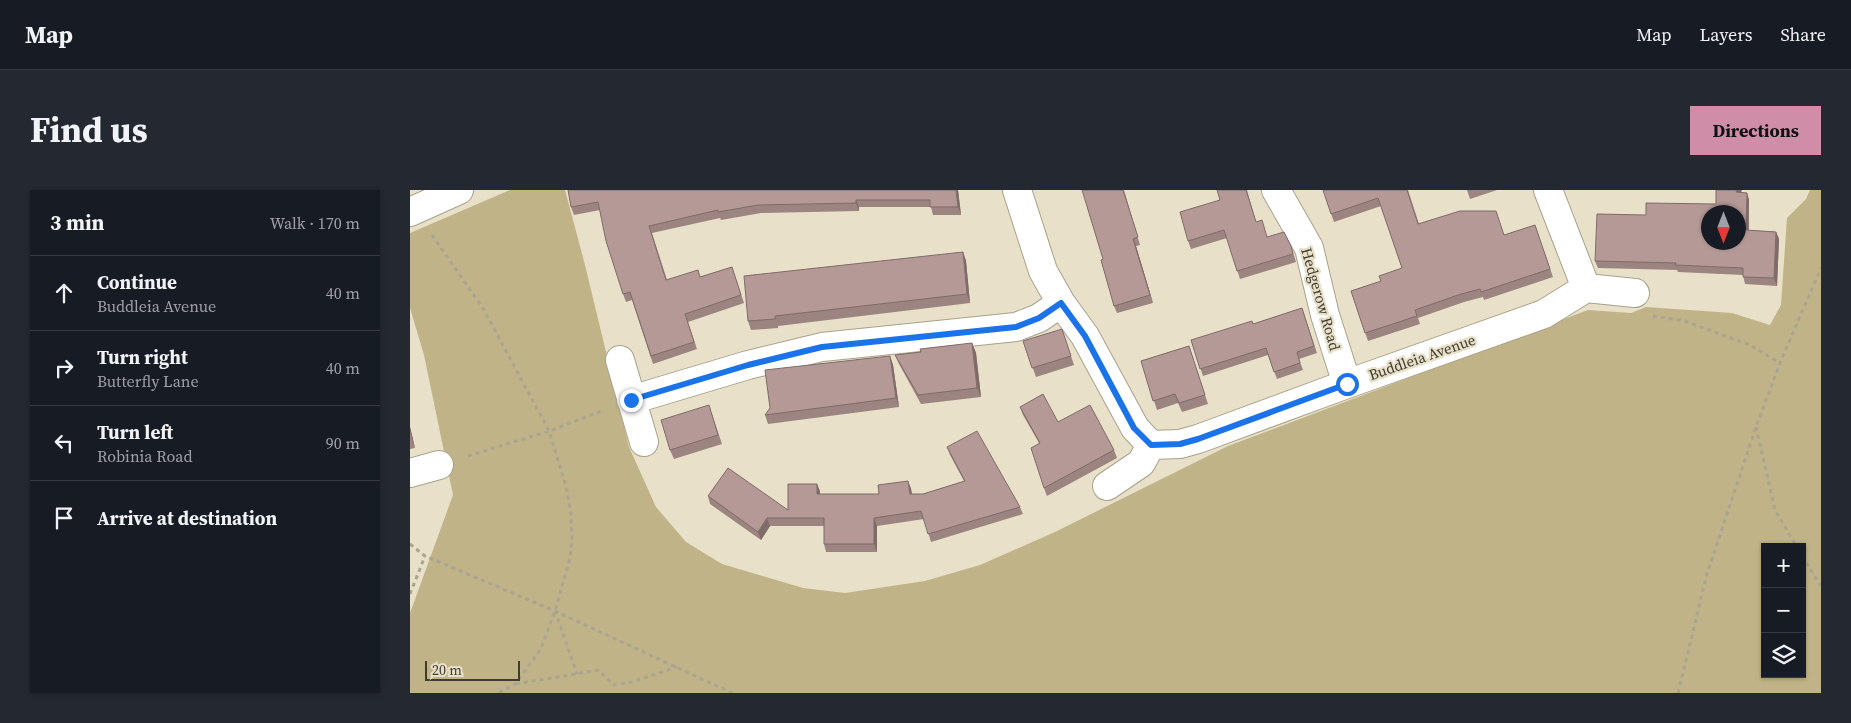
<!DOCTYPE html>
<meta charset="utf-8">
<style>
body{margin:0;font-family:"Source Serif 4",serif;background:#242831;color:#f1f3f6}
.controls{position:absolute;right:15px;bottom:15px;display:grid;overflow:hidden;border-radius:0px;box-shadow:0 1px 4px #0004}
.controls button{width:45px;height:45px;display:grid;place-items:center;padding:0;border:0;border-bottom:1px solid #363941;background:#171b24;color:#f1f3f6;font:25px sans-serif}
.compass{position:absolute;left:1291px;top:15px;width:45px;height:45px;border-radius:50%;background:#171b24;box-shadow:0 1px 4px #0004;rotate:180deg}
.scale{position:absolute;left:15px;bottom:12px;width:95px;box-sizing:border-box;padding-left:5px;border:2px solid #3f3c32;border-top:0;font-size:14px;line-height:18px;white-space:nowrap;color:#3f3c32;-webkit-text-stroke:4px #e8e0c8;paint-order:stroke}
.stop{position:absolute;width:15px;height:15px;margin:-11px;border:4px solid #1a73e8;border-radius:50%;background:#fff}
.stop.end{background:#1a73e8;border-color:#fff;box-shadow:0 1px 5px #0008}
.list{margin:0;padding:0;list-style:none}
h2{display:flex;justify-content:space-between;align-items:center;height:65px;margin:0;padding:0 20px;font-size:21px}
h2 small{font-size:16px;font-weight:400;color:#9ea1a6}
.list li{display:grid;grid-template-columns:32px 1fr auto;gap:15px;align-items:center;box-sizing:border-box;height:75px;padding:0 20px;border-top:1px solid #363941}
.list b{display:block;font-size:19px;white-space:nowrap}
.list p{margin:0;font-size:16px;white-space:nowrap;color:#9ea1a6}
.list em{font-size:16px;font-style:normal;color:#9ea1a6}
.icon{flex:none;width:28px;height:28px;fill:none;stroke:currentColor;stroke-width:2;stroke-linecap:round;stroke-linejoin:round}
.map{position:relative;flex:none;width:1411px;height:503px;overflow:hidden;border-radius:0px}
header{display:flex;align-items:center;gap:30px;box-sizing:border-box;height:70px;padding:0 25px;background:#171b24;border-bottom:1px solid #363941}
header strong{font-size:24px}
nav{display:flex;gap:28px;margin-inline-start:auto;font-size:18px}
.intro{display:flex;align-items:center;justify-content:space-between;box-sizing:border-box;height:120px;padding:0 30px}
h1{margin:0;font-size:35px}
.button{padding:12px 22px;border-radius:0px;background:#cf8da8;color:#111;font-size:18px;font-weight:700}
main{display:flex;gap:30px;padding:0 30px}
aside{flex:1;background:#171b24;border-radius:0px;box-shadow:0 1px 4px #0004}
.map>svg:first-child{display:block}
.green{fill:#c0b388;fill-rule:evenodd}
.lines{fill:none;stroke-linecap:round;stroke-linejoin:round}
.minor-casing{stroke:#a9a28b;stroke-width:30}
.path{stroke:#aaa491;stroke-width:3;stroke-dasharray:4 4;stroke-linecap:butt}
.minor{stroke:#fff;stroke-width:28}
.wall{fill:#9c8481}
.shaded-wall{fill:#7f6b69}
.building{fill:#b59996;stroke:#7f6b69;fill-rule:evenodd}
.route{stroke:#1a73e8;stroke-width:6}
.labels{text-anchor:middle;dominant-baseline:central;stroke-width:4.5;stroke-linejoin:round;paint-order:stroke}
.street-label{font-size:15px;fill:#3f3c32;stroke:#e8e0c8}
</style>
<header>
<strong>Map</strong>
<nav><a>Map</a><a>Layers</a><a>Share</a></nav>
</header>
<div class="intro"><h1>Find us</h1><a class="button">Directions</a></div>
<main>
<aside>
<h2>3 min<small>Walk · 170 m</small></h2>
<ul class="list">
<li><svg class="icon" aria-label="ahead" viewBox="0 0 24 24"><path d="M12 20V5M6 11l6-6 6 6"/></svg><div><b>Continue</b><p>Buddleia Avenue</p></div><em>40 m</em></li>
<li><svg class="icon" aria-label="right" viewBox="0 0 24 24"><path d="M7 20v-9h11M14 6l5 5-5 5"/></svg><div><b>Turn right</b><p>Butterfly Lane</p></div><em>40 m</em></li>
<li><svg class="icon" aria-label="left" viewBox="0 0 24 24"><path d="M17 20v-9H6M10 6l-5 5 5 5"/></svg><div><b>Turn left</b><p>Robinia Road</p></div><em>90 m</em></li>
<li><svg class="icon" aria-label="arrive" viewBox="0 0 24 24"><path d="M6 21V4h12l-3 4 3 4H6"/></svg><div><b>Arrive at destination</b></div></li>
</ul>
</aside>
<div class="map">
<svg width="1411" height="503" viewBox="0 0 1411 503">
<rect width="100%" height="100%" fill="#e8e0c8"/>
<!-- green -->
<path class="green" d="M 100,0 L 155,0 L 175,75 L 219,257 L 246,317 L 276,352 L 312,374 L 393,398 L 435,403 L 515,391 L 570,375 L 645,342 L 818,256 L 1178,120 L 1221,123 L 1236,117 L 1322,123 L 1360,135 L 1371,115 L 1377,28 L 1396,9 L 1400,0 L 1411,0 L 1411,503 L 0,503 L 0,423 L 43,305 L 14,165 L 0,118 L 0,43 ZM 1355,357 L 1392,357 L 1392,484 L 1355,484 Z"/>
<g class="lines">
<!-- minor casing -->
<g class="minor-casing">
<path id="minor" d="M 607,0 L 633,81 L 651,113 L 675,146 L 725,238 L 741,255
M 866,0 L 899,58 L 915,125 L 937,194
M 1138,0 L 1176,98
M 0,22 L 49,0
M 210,170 L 234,252
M 221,210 L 338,175 L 412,157 L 606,137 L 629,128 L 651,113
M 0,283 L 29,275
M 697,296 L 731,273 L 741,255 L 770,254 L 788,249 L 937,194 L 1134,124 L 1176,98 L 1225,103"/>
</g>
<!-- path -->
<path class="path" d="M 22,45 L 74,120 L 139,241 L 156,296 L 161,325 L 162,350 L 160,368 L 145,421 L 131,459 L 105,494 L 88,503
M 1243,126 L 1275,131 L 1340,155 L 1370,173
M 1346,237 L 1365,320 L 1387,357
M 58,266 L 139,241 L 194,220
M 0,354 L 15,366 L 145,421 L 322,503
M 1392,366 L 1411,396
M 0,404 L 15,366
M 145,421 L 167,484
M 106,494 L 188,480 L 204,495 L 222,492 L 267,477
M 1268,503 L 1297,384 L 1346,237 L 1370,173 L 1411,78"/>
<!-- minor -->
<use href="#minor" class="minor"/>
</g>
<!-- wall -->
<path class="wall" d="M 158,0 L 548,0 L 551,25 L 523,25 L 521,17 L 449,17 L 449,21 L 351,23 L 311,30 L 310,28 L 242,43 L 257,90 L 290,87 L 322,77 L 334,113 L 278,132 L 287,159 L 243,174 L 222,110 L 216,112 L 213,104 L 190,20 L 164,25 L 161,17 Z
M 714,0 L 730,55 L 726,56 L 743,113 L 707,123 L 704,116 L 693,69 Z
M 807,0 L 837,0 L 846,32 L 858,47 L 881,56 L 886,72 L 830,89 L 817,48 L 781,59 L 778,51 L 810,10 Z
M 913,0 L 998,0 L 1009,34 L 1094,45 L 1125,35 L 1143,87 L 1074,110 L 1073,107 L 1054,112 L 1008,128 L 1010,134 L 958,151 L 941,101 L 971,91 L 992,78 L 971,16 L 924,32 Z
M 1057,0 L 1087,0 L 1060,9 Z
M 1331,2 L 1337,3 L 1339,10 L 1339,40 L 1366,42 L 1369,49 L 1367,96 L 1335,94 L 1333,85 L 1268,82 L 1267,80 L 1188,78 L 1185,71 L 1236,25 L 1306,14 Z
M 553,62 L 556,71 L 560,113 L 368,136 L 368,138 L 341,140 L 338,131 Z
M 892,118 L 907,163 L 889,169 L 893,180 L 867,189 L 858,165 L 793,186 L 781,150 L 843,134 Z
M 655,148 L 664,175 L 626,187 L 613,151 Z
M 562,153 L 566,163 L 571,207 L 511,214 L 489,174 L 485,165 L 511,162 Z
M 779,156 L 798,214 L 772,222 L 768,213 L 747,220 L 731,171 Z
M 480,166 L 483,175 L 489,217 L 358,234 L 355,225 Z
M 610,217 L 648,232 L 704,260 L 707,268 L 637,306 L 634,298 L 629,253 L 613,225 Z
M 302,224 L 312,254 L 264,269 L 260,260 Z
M 0,237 L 5,258 L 0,259 Z
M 537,257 L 610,317 L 613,324 L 521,352 L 514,329 L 467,336 L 467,362 L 416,362 L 414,354 L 414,336 L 360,336 L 351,350 L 300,314 L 298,306 L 378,320 L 407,294 L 410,304 L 469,304 L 498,291 L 501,299 L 502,304 L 513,304 L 554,291 L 540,265 Z"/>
<!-- shaded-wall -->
<path class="shaded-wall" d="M 546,0 L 548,0 L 551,25 L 548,17 Z
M 1327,0 L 1332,0 L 1328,10 L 1326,2 Z
M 1337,3 L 1339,10 L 1338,48 L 1336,40 Z
M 446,10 L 449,17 L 449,21 L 446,13 Z
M 1366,42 L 1369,49 L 1367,96 L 1364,88 Z
M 723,49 L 726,56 L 743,113 L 740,105 Z
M 553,62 L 556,71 L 560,113 L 557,104 Z
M 562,153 L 566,163 L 571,207 L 567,198 Z
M 480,166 L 483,175 L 489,217 L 486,208 Z
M 0,237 L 5,258 L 2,249 L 0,242 Z
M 498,291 L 501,299 L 503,311 L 500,304 Z
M 407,294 L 410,301 L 410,311 L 407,304 Z
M 357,328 L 360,336 L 351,350 L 348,342 Z
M 464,328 L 467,336 L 467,362 L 464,354 Z"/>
<!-- building -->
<path class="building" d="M 158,0 L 546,0 L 548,17 L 520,17 L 520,10 L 446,10 L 446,13 L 348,15 L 308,22 L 308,20 L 239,36 L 256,90 L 288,80 L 290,87 L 322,77 L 331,105 L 275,124 L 284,152 L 241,166 L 220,102 L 213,104 L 196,51 L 188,12 L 161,17 Z
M 672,0 L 713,0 L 728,47 L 723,49 L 740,105 L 704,116 L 691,70 L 693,69 Z
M 807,0 L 836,0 L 846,32 L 852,30 L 857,47 L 874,42 L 881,56 L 883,64 L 827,81 L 814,40 L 778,51 L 770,22 L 810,10 Z
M 913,0 L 997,0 L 1008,34 L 1050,21 L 1086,21 L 1094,45 L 1125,35 L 1140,79 L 1071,102 L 1070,99 L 1051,104 L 1005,120 L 1007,126 L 955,143 L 941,101 L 971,91 L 969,86 L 992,78 L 968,8 L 921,24 Z
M 1306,0 L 1327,0 L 1326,2 L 1337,3 L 1336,40 L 1366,42 L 1364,88 L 1333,87 L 1333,78 L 1265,75 L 1266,73 L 1185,71 L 1187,24 L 1236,25 L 1236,13 L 1306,14 ZM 1298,22 L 1328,22 L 1328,52 L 1298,52 Z
M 553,62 L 557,104 L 365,126 L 365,129 L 338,131 L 334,86 Z
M 892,118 L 904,156 L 887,162 L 890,173 L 864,182 L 856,158 L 790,179 L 781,150 L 842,131 L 843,134 Z
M 652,139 L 661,166 L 622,178 L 613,151 Z
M 562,153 L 567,198 L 508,205 L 485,165 L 511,162 L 510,159 Z
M 779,156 L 795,205 L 769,213 L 765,204 L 743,211 L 731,171 Z
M 480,166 L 486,208 L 355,225 L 360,218 L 355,180 Z
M 633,204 L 648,232 L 680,215 L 704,260 L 634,298 L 621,258 L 630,253 L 610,217 Z
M 299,215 L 308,245 L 260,260 L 251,230 Z
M 567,241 L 610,317 L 518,344 L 511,321 L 464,328 L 464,354 L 414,354 L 414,328 L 357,328 L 348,342 L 298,306 L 318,278 L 378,320 L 378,294 L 407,294 L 407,304 L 469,304 L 468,295 L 498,291 L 500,304 L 513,304 L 555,291 L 537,257 Z"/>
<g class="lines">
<!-- route -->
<path class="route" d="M 221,210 L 338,175 L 412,157 L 606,137 L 629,128 L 651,113 L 675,146 L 724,238 L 741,255 L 770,254 L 788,249 L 937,194"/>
</g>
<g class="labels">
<!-- street labels -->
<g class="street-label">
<text transform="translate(911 109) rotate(74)">Hedgerow Road</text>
<text transform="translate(1012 167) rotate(-19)">Buddleia Avenue</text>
</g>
</g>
</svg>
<div class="controls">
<button>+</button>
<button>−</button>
<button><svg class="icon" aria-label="layers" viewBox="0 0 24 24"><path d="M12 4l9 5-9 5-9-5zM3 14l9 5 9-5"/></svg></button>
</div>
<svg class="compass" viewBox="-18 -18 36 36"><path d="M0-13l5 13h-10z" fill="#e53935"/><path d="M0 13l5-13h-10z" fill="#9ea1a6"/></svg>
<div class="scale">20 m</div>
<div class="stop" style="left:937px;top:194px"></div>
<div class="stop end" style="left:221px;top:210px"></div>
</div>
</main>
